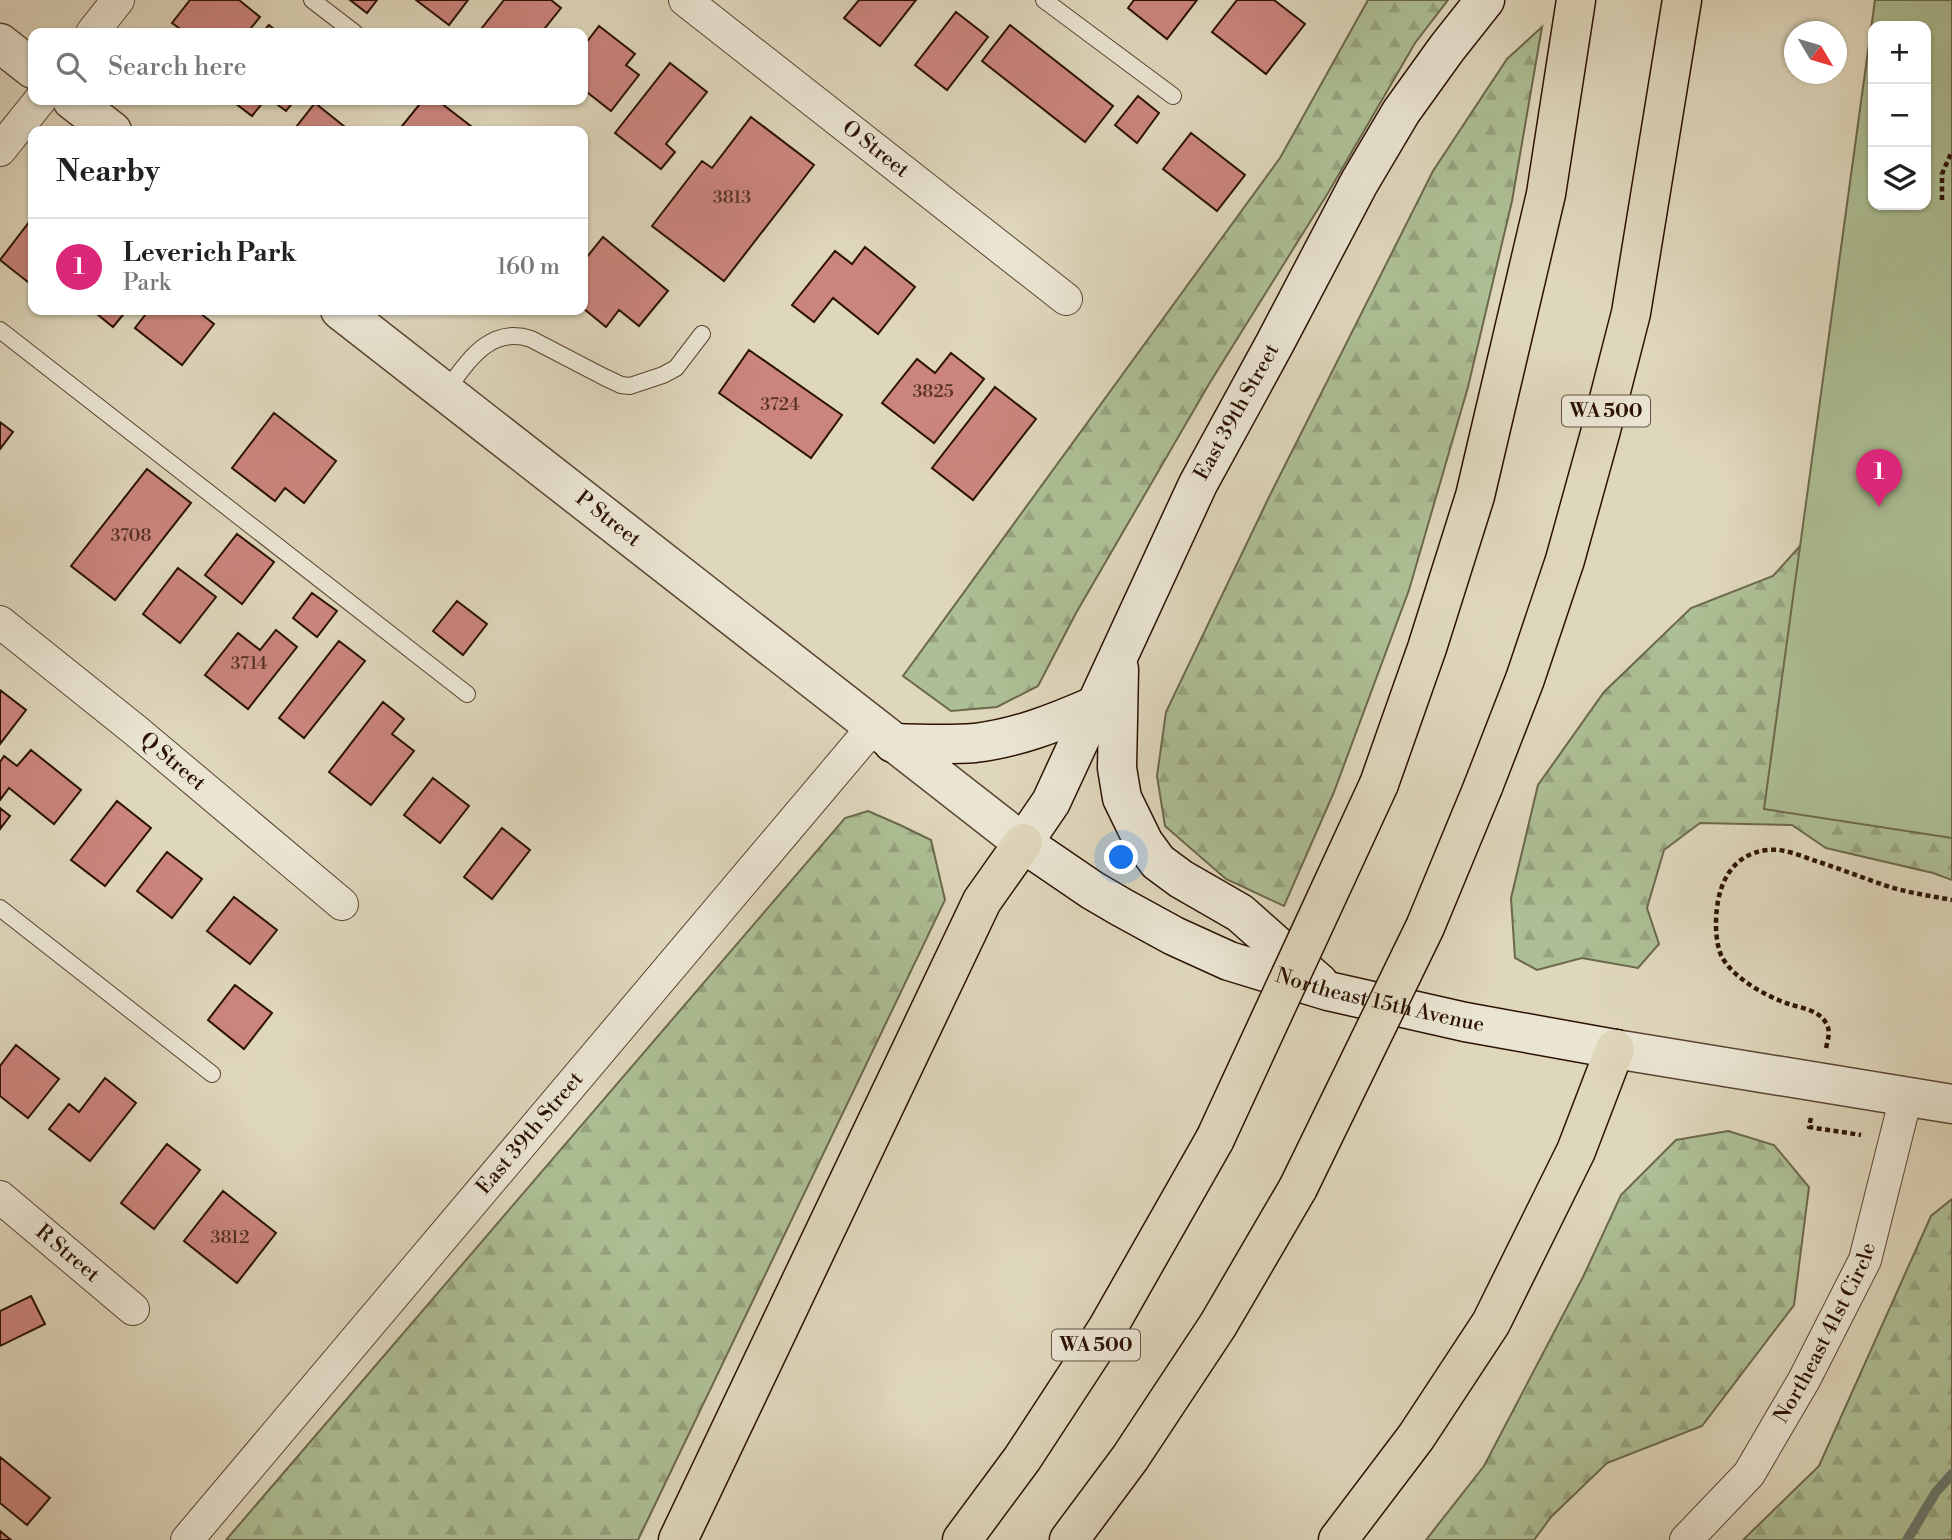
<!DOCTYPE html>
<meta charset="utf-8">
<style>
body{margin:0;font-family:"Libre Bodoni",serif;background:#f2f2f2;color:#222}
.controls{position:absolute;right:21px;top:21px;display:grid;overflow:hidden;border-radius:14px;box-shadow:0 2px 5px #0004}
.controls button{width:63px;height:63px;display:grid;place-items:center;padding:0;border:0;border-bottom:2px solid #e0e0e0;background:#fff;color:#222;font:35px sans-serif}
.compass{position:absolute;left:1784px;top:21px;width:63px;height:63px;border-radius:50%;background:#fff;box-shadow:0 2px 5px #0004;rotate:128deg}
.you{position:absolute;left:1122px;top:858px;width:24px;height:24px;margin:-18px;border:5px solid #fff;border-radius:50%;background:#1a73e8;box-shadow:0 0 0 10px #1a73e833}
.badge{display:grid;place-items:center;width:46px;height:46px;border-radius:50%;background:#db2777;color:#fff;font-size:23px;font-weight:700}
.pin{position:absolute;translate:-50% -58px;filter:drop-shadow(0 2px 4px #0008)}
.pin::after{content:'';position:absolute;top:37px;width:24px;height:21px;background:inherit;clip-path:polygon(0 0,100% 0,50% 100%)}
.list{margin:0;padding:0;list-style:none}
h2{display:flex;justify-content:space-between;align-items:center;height:91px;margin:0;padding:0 28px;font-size:30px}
h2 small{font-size:23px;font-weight:400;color:#767676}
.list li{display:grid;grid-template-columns:46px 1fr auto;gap:21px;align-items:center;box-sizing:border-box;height:98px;padding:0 28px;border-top:2px solid #e0e0e0}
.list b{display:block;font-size:26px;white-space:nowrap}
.list p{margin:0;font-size:23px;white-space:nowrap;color:#767676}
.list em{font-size:23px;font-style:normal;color:#767676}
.icon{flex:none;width:38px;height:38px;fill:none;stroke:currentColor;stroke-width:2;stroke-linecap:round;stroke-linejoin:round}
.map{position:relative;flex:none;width:1952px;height:1540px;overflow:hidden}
.search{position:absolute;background:#fff;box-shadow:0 2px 5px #0004;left:28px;top:28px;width:560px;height:77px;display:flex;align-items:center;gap:18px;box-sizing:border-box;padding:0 24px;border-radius:14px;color:#767676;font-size:26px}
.panel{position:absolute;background:#fff;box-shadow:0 2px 5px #0004;left:28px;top:126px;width:560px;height:189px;border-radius:14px}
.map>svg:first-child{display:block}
.forest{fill:url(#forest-firs);stroke:#6c684c;stroke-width:2}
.park{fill:#adbf94;stroke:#6c684c;stroke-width:2;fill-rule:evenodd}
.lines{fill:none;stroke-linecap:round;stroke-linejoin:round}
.stream{stroke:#6a776b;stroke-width:10}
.building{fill:#cb857d;stroke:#2c1203;stroke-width:2}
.service-casing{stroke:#594331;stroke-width:18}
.minor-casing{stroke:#594331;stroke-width:34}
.tertiary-casing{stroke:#594331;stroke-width:41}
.secondary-casing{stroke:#2c1203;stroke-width:41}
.motorway-casing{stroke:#2c1203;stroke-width:41}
.path{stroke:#2c1203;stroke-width:4.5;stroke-dasharray:5 3.5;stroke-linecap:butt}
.service{stroke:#eae5d3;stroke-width:16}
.minor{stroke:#eae5d3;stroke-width:32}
.tertiary{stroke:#eae5d3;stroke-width:38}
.secondary{stroke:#eae5d3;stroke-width:38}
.motorway{stroke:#dfd7bc;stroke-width:38}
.motorway-bridge-casing{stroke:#2c1203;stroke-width:41;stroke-linecap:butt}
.motorway-bridge{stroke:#dfd7bc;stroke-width:38}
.labels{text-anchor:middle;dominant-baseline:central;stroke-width:7;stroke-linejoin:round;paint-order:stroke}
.number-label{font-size:18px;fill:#542f22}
.shield{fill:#eae5d3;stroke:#655141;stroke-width:2}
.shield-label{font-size:19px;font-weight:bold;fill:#2c1203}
.street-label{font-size:21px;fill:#2c1203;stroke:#eae5d3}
</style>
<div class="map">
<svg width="1952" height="1540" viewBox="0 0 1952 1540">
<defs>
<pattern id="forest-firs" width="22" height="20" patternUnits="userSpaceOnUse" patternTransform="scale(1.75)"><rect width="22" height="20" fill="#adbf94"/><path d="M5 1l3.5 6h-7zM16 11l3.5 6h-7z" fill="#95a37e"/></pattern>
</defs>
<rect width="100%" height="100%" fill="#dfd7bc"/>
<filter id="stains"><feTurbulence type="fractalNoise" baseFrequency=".00286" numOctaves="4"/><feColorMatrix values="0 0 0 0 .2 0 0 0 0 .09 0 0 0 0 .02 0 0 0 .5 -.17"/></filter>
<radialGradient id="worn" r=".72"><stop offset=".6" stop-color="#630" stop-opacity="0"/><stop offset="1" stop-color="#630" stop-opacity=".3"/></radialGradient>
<!-- forest -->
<path class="forest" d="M 1368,0 L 1448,0 L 1415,43 L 1328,193 L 1209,384 L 1076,613 L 1038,686 L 997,707 L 951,711 L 903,676 L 1280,158 Z
M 1542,27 L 1512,201 L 1468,387 L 1409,590 L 1334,792 L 1284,906 L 1226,879 L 1165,826 L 1157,776 L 1166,712 L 1269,497 L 1433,171 L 1507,59 Z
M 1952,429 L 1952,880 L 1933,873 L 1826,848 L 1792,825 L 1700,823 L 1664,850 L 1647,908 L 1659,944 L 1638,968 L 1582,958 L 1537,970 L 1515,958 L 1511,898 L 1538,785 L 1604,692 L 1691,608 L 1773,576 L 1826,517 Z
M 868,811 L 900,825 L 931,840 L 945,900 L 638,1540 L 226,1540 L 845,818 Z
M 1728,1131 L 1774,1145 L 1809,1187 L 1794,1305 L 1702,1426 L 1607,1463 L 1551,1517 L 1534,1540 L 1426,1540 L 1484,1466 L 1583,1277 L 1621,1195 L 1676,1140 Z
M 1952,1199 L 1952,1540 L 1743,1540 L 1819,1466 L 1931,1216 Z"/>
<!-- park -->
<path class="park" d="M 1875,0 L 1952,0 L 1952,838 L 1764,809 ZM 1873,26 L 1926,26 L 1926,205 L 1873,205 Z"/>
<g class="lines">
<!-- stream -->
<path class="stream" d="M 1907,1540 L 1936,1492 L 1952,1474"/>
</g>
<!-- building -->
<path class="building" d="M 190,0 L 239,0 L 260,17 L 247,33 L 186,33 L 172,23 Z
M 350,0 L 377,0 L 367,13 Z
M 416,0 L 468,0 L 449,25 Z
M 504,0 L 551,0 L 561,8 L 541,33 L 478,33 Z
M 859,0 L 916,0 L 880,46 L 844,18 Z
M 1134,0 L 1197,0 L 1167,39 L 1128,8 Z
M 1237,0 L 1274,0 L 1305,24 L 1266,74 L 1212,32 Z
M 956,12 L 988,37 L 947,90 L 915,65 Z
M 269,25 L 279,33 L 262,33 Z
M 1010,25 L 1113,106 L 1085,142 L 982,61 Z
M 599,26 L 635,54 L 626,65 L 639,75 L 611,111 L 583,89 L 583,47 Z
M 670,63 L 707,92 L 666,144 L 675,152 L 661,169 L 615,133 Z
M 1138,96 L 1159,113 L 1137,143 L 1115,125 Z
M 231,100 L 265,100 L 252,116 Z
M 271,100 L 295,100 L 286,111 Z
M 423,100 L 437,100 L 472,127 L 469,131 L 398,131 Z
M 315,103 L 350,131 L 293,131 Z
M 751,117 L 814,165 L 724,281 L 652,226 L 702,161 L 712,168 Z
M 1191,133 L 1245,175 L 1217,211 L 1163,169 Z
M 33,217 L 33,286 L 0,260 Z
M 603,237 L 668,291 L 639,326 L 619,310 L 606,327 L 583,308 L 583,262 Z
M 865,247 L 915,287 L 878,334 L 833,298 L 814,322 L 792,305 L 835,251 L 852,264 Z
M 92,310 L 127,310 L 113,327 Z
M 149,310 L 196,310 L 214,324 L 182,365 L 135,328 Z
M 749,350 L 842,415 L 811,458 L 719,393 Z
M 951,353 L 984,379 L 934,443 L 882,403 L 917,359 L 935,373 Z
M 995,387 L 1036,419 L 973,500 L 932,468 Z
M 274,413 L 336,461 L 304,503 L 285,488 L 275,501 L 232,468 Z
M 0,422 L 13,432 L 0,449 Z
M 147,469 L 191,503 L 115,600 L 71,566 Z
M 237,534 L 274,562 L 242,604 L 205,575 Z
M 178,568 L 216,597 L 180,643 L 143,614 Z
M 312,593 L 337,611 L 317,637 L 293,618 Z
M 457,601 L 487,624 L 463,655 L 433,631 Z
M 276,630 L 297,647 L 248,709 L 205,675 L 238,633 L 260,650 Z
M 339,641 L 365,661 L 304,738 L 279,718 Z
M 0,690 L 26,710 L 0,744 Z
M 383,702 L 404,719 L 392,734 L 414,751 L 371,805 L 329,772 Z
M 31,750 L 81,790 L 54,824 L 9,788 L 0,800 L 0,762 L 4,756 L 17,766 Z
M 433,778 L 469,806 L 440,843 L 404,815 Z
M 117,801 L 151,828 L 105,886 L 71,860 Z
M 0,808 L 10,816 L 0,829 Z
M 502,828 L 530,850 L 492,899 L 464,877 Z
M 167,852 L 202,879 L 172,918 L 137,891 Z
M 234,897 L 277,930 L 250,964 L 207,931 Z
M 235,985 L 272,1013 L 244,1049 L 208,1020 Z
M 16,1045 L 59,1079 L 28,1118 L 0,1096 L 0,1066 Z
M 105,1078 L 136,1103 L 90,1161 L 49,1129 L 69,1104 L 79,1112 Z
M 167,1144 L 200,1170 L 154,1229 L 121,1203 Z
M 223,1191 L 276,1233 L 237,1283 L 184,1241 Z
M 31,1296 L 45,1324 L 0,1346 L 0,1311 Z
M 0,1457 L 50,1498 L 27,1525 L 0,1503 Z
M 0,1531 L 11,1540 L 0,1540 Z"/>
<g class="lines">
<!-- service casing -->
<g class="service-casing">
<path id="service" d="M 312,0 L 355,33
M 1044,0 L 1173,96
M 0,330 L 467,694
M 445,392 C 467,363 489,325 531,339 L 604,377 L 621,385 L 630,386 L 663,375 L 676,368 L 702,334
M 0,908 L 212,1074"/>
</g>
<!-- minor casing -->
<g class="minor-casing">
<g id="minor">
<path id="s1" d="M 685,0 L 1066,299"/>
<path d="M 92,33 L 118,0"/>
<path d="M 0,150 L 40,100"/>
<path id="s2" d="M 0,622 L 135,730 L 342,904"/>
<path id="s3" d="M 0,1197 L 133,1309"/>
<path id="s4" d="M 187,1540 L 873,727"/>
<path id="s5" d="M 1686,1540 L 1749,1474 L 1804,1380 L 1865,1260 L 1906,1097"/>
</g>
</g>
<!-- tertiary casing -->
<g class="tertiary-casing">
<g id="tertiary">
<path d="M 0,43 L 33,69"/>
<path d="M 72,100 L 112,131"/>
<path id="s6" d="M 340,310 L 1023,843"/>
<path d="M 1615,1049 L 1952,1104"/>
</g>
</g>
<!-- secondary casing -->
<g class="secondary-casing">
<g id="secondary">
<path id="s7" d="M 1485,0 L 1447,48 L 1401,112 L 1359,183 L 1275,343 L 1198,484 L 1051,802 L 1023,843 L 1092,890 L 1121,907 L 1174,936 L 1229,961 L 1328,991 L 1465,1022 L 1615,1049"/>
<path d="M 1119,669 L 1117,768 L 1122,798 L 1144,843 L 1158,862 L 1181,879 L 1240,913 L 1319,983"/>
<path d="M 893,743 C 920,744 948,745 975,743 C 1017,738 1055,723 1094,706"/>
</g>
</g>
<!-- motorway casing -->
<g class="motorway-casing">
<path id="motorway" d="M 1379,784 L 1427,648 L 1475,496 L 1546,194 L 1576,0
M 1483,787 L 1525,679 L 1565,560 L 1601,430 L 1631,313 L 1682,0
M 678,1540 L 982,901 L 1023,843
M 962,1540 L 1022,1459 L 1107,1329 L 1215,1139
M 1069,1540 L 1130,1458 L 1218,1325 L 1298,1188
M 1338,1540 L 1416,1437 L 1491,1323 L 1576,1151 L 1615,1049"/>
</g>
<!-- path -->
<path class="path" d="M 1942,200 L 1942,174 L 1952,151
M 1826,1048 C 1828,1039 1831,1031 1826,1023 C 1819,1010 1801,1008 1789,1004 C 1767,997 1731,977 1721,955 C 1717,945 1716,934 1716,924 C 1716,890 1728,854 1768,850 C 1785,848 1803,857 1819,862 C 1843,870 1866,879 1890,887 C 1910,893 1931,896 1952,900
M 1811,1118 L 1809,1127 L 1861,1135"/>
<!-- service -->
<use href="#service" class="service"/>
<!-- minor -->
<use href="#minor" class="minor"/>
<!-- tertiary -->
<use href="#tertiary" class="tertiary"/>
<!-- secondary -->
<use href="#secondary" class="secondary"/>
<!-- motorway -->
<use href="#motorway" class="motorway"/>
<!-- motorway-bridge casing -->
<g class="motorway-bridge-casing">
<path id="motorway-bridge" d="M 1215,1139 L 1379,784
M 1298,1188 L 1425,927 L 1483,787"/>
</g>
<!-- motorway-bridge -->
<use href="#motorway-bridge" class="motorway-bridge"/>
</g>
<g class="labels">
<!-- number labels -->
<g class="number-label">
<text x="732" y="197">3813</text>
<text x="933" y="391">3825</text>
<text x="780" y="404">3724</text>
<text x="131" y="535">3708</text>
<text x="249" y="663">3714</text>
<text x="230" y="1237">3812</text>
</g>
<!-- shield labels -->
<g class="shield">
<rect x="1562" y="395.5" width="88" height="31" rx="5"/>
<rect x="1052" y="1329.5" width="88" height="31" rx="5"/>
</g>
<g class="shield-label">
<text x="1606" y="411">WA 500</text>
<text x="1096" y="1345">WA 500</text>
</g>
<!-- street labels -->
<g class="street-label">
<text stroke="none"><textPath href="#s1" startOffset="242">O Street</textPath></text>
<text transform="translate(1237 412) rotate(-61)">East 39th Street</text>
<text stroke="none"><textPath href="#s6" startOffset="340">P Street</textPath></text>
<text stroke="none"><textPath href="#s2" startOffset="222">Q Street</textPath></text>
<text stroke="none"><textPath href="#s7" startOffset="1358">Northeast 15th Avenue</textPath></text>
<text stroke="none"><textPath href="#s4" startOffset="532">East 39th Street</textPath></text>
<text stroke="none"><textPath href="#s3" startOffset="88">R Street</textPath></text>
<text stroke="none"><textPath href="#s5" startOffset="252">Northeast 41st Circle</textPath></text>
</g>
</g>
<rect width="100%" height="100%" filter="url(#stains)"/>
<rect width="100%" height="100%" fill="url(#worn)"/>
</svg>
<div class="controls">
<button>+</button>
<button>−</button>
<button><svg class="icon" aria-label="layers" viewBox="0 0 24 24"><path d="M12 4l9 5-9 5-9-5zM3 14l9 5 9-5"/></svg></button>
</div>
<svg class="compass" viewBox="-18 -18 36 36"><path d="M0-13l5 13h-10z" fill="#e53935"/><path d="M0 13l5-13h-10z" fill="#767676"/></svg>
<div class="you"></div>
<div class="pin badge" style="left:1879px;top:507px">1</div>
<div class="search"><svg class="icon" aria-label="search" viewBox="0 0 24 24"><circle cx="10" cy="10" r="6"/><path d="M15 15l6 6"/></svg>Search here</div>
<section class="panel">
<h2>Nearby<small></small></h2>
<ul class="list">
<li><span class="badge">1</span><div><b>Leverich Park</b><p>Park</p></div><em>160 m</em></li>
</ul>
</section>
</div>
